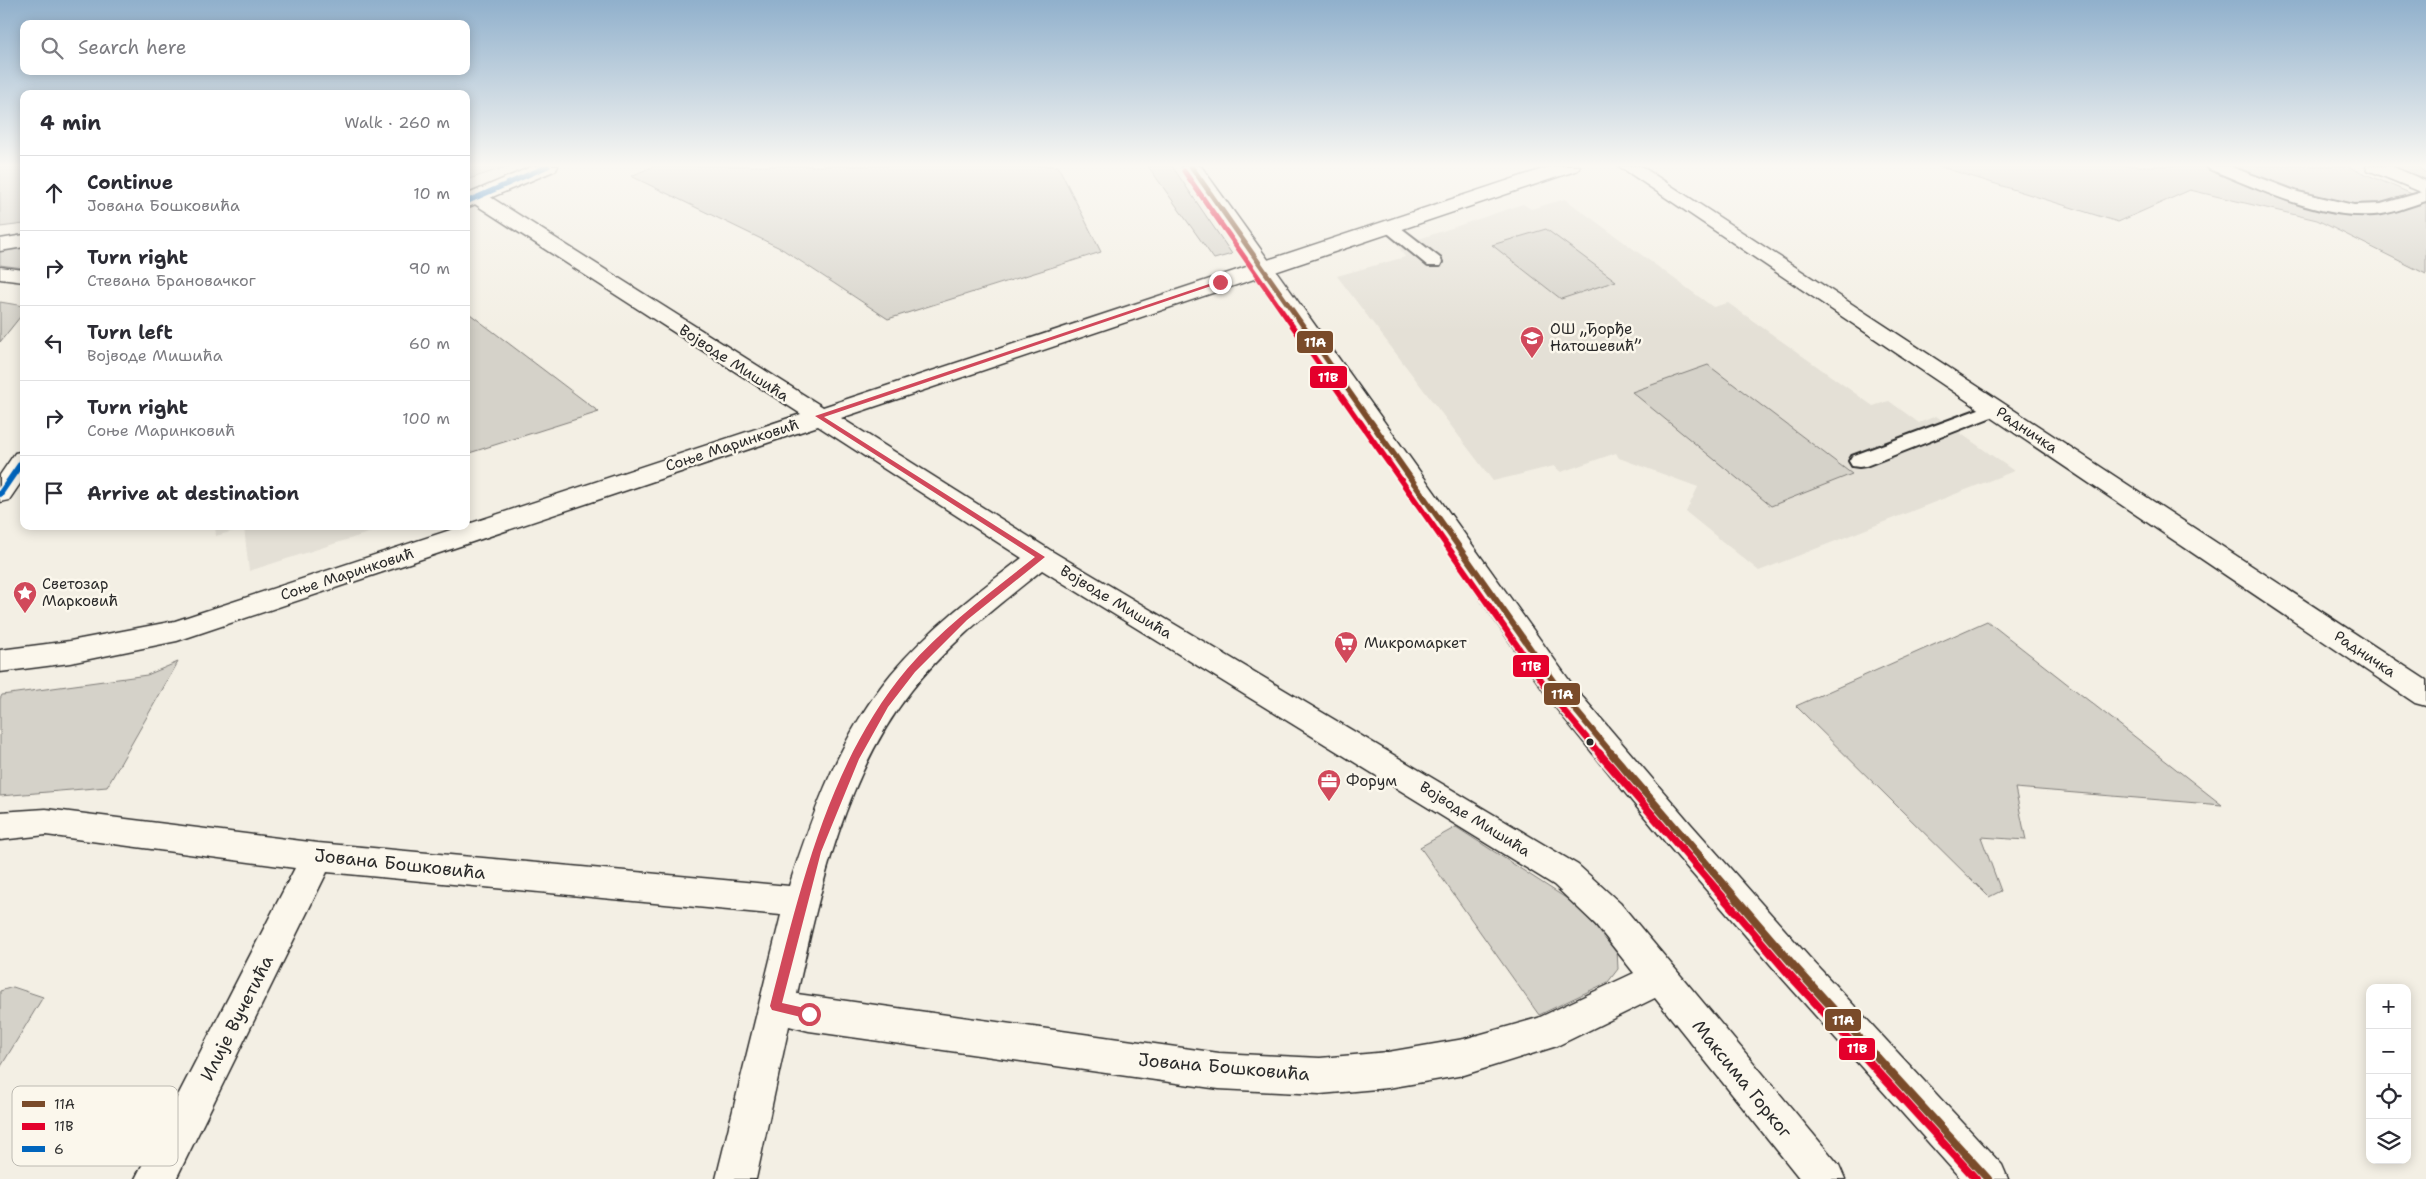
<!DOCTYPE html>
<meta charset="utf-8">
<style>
body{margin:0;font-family:"Shantell Sans",sans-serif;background:#f7f7f7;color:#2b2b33}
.controls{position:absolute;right:15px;bottom:15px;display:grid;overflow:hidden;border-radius:10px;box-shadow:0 2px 12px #0003}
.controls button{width:45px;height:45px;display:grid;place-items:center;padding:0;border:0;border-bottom:1px solid #e1e1e2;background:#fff;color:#2b2b33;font:25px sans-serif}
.stop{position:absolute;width:15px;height:15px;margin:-11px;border:4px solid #d1495b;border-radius:50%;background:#fff}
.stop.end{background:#d1495b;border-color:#fff;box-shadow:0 1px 5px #0008}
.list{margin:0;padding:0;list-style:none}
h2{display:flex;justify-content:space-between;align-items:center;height:65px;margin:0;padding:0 20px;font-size:21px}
h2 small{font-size:16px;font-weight:400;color:#7c7c81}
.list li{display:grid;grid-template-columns:32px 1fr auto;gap:15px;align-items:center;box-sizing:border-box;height:75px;padding:0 20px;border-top:1px solid #e1e1e2}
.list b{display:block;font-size:19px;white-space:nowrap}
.list p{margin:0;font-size:16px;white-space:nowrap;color:#7c7c81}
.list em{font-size:16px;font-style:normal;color:#7c7c81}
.icon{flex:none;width:28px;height:28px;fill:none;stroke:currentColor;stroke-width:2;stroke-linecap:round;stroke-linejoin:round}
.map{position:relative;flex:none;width:2426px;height:1179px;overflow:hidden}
.search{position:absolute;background:#fff;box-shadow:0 2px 12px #0003;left:20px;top:20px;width:450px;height:55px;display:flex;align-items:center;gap:12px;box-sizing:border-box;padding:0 18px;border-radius:10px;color:#7c7c81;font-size:19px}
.panel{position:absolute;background:#fff;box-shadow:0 2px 12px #0003;left:20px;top:90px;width:450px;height:440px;border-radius:10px}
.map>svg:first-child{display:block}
.built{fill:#e4e0d6}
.green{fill:#d5d2c9;stroke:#807e7a}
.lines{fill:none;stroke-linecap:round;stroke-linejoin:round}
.service-casing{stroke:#2b2b2b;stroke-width:4}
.minor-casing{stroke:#2b2b2b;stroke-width:3}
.tertiary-casing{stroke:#2b2b2b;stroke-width:3}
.secondary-casing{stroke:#2b2b2b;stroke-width:3}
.service{fill:#fbf7ec;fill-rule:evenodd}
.minor{fill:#fbf7ec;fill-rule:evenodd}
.tertiary{fill:#fbf7ec;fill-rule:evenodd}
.secondary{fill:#fbf7ec;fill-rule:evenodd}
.bus-1-far2-casing{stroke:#fbf7ec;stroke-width:8}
.bus-1-far1-casing{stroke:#fbf7ec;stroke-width:10}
.bus-1-casing{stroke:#fbf7ec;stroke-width:12}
.bus-2-far2-casing{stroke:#fbf7ec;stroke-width:8}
.bus-2-far1-casing{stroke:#fbf7ec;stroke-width:10}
.bus-2-casing{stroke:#fbf7ec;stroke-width:12}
.bus-3-far1-casing{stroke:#fbf7ec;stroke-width:8}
.bus-3-casing{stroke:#fbf7ec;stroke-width:10}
.bus-1-far2{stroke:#7a4b2a;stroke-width:5}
.bus-1-far1{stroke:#7a4b2a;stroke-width:6}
.bus-1{stroke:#7a4b2a;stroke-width:8}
.bus-2-far2{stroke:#e4002b;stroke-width:5}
.bus-2-far1{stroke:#e4002b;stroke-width:6}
.bus-2{stroke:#e4002b;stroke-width:8}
.bus-3-far1{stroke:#0065bd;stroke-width:5}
.bus-3{stroke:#0065bd;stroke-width:6}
.route{fill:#d1495b}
.bus-dot{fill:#2b2b2b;stroke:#fbf7ec;stroke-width:2}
.labels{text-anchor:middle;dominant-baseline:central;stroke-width:5;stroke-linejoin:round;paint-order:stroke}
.poi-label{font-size:15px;fill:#2b2b2b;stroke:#fbf7ec;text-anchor:start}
.street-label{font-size:15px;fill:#2b2b2b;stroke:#fbf7ec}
.near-street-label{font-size:18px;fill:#2b2b2b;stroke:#fbf7ec}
.key{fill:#fbf7ec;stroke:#bdbab2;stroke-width:1}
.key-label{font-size:14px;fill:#2b2b2b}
.line-badge{stroke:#fbf7ec;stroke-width:2}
.badge-label{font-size:14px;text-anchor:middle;font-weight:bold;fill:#fff}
</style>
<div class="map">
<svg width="2426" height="1179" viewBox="0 0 2426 1179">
<rect width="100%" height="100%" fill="#f3efe4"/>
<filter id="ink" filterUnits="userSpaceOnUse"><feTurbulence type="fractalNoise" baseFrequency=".02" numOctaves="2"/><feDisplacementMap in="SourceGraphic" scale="10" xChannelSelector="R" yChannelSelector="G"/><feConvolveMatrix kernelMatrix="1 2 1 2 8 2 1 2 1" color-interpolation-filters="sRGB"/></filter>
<g filter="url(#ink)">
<!-- built -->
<path class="built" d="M 1565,199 L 1713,307 L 1728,303 L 1873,406 L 1889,401 L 1919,423 L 1936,416 L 2014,471 L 1759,571 L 1686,512 L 1698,487 L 1619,458 L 1616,453 L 1561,472 L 1554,466 L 1493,481 L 1337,276 L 1405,257 L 1398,246 L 1523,204 L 1531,209 Z
M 215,526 L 390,526 L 249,571 L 244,528 L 216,536 Z"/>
<!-- green -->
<path class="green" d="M 0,166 L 24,166 L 24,224 L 0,227 Z
M 466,166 L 509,166 L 466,180 Z
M 654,166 L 1058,166 L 1101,252 L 888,319 L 782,249 L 631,176 Z
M 1148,166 L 1172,166 L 1232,254 L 1214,259 Z
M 1938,166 L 2347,166 L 2426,200 L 2426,274 L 2317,220 L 2190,190 L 2118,222 Z
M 2375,166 L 2416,166 L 2426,173 L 2426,188 Z
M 1546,229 L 1616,281 L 1561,299 L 1492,245 Z
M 24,247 L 24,268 L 0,265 L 0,251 Z
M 0,302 L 24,306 L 24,312 L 0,342 Z
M 466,311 L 599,412 L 466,454 Z
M 1708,365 L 1852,474 L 1771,506 L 1632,392 Z
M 1987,621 L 2222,805 L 2015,788 L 2026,840 L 1981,837 L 2001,891 L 1989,897 L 1796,706 Z
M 178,662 L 107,787 L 0,796 L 0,699 L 2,695 L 147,675 Z
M 1456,827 L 1575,904 L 1617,950 L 1618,969 L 1608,982 L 1539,1015 L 1420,847 Z
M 13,987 L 43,997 L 0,1068 L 0,991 Z"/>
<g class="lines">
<!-- service casing -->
<g class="service-casing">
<path id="service" d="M 2207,166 L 2229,166 L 2298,192 L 2354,205 L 2381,204 L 2426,191 L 2426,201 C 2409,206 2392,214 2374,215 C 2318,219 2260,189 2209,169 Z
M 1390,222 L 1396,224 L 1440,258 L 1442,262 L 1440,266 L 1428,266 L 1384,230 L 1382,227 L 1384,224 Z
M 1995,403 L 2002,405 L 2005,409 L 2002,413 L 1866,466 L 1859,467 L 1852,466 L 1849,461 L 1852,456 Z"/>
</g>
<!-- minor casing -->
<g class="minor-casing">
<path id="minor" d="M 1552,166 L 1580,166 L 1578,170 L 841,418 L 1050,550 L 1578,865 L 1620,903 L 1839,1165 L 1845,1179 L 1800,1179 L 1655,998 L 1557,1046 L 1464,1075 L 1388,1088 L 1320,1094 L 1219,1089 L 809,1031 L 789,1026 L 756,1179 L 716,1179 L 781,915 L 327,872 L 176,1179 L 135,1179 L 295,868 L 46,835 L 0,840 L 0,812 L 46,809 L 318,843 L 789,886 C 813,812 841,734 891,674 C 929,629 976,593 1022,558 L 818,426 L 177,641 L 70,663 L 0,672 L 0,650 L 70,641 L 175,621 L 801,414 L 470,201 L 467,197 L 470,193 L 484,193 L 823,407 ZM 1042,570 L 1554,885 L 1596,925 L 1634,973 L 1538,1018 L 1464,1039 L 1388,1052 L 1320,1058 L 1219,1053 L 797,994 C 820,890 844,777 911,691 C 947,644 996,607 1042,570 Z
M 1619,166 L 1641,166 L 2426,680 L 2426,706 L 2415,703 Z"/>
</g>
<!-- tertiary casing -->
<g class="tertiary-casing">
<path id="tertiary" d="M 1182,166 L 1201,166 L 1574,687 L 1690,823 L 1808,956 L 2002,1165 L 2008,1179 L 1961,1179 L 1782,978 L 1666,843 L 1552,703 Z"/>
</g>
<!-- secondary casing -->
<g class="secondary-casing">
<path id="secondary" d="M 533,166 L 558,166 L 556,170 L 466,208 L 466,195 Z
M 2366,166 L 2391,166 L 2426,181 L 2426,194 L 2368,170 Z
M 24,235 L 24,247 L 0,251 L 0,239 Z
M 0,267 L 24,270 L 24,282 L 0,279 Z
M 24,451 L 24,478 L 9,500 L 0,502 L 0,475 L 15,453 Z"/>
</g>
<!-- service -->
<use href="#service" class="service"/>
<!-- minor -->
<use href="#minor" class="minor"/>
<!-- tertiary -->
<use href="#tertiary" class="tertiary"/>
<!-- secondary -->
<use href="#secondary" class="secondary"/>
<!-- bus-1-far2 casing -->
<g class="bus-1-far2-casing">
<path id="bus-1-far2" d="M 1191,166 L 1372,424"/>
</g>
<!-- bus-1-far1 casing -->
<g class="bus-1-far1-casing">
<path id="bus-1-far1" d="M 1371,422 L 1563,695 L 1612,754"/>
</g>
<!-- bus-1 casing -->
<g class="bus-1-casing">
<path id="bus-1" d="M 1611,753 L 1795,967 L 1988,1179"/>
</g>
<!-- bus-2-far2 casing -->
<g class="bus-2-far2-casing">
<path id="bus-2-far2" d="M 1184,171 L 1361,424"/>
</g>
<!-- bus-2-far1 casing -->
<g class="bus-2-far1-casing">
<path id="bus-2-far1" d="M 1360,422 L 1556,701 L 1600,754"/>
</g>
<!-- bus-2 casing -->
<g class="bus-2-casing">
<path id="bus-2" d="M 1599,753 L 1788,973 L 1976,1179"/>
</g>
<!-- bus-3-far1 casing -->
<g class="bus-3-far1-casing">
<path id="bus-3-far1" d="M 466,202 L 548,166"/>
</g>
<!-- bus-3 casing -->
<g class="bus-3-casing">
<path id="bus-3" d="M 0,494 L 24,459"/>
</g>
<!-- bus-1-far2 -->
<use href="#bus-1-far2" class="bus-1-far2"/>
<!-- bus-1-far1 -->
<use href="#bus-1-far1" class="bus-1-far1"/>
<!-- bus-1 -->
<use href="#bus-1" class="bus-1"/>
<!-- bus-2-far2 -->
<use href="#bus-2-far2" class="bus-2-far2"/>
<!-- bus-2-far1 -->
<use href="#bus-2-far1" class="bus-2-far1"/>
<!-- bus-2 -->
<use href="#bus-2" class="bus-2"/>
<!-- bus-3-far1 -->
<use href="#bus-3-far1" class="bus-3-far1"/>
<!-- bus-3 -->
<use href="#bus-3" class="bus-3"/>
</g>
</g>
<!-- sky -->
<linearGradient id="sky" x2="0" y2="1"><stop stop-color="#90b0cc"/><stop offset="0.5" stop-color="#faf8f3"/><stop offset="1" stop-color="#faf8f3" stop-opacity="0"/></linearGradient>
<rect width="2426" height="331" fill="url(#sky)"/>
<!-- route -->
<path class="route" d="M 1218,281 L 1223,282 L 824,417 L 1045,557 L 967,620 L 915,672 L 888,707 L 859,759 L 821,852 L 782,1003 L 809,1009 L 814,1014 L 809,1019 L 772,1010 L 770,1006 C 800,890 828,763 907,669 C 944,626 991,592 1035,557 L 815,416 Z"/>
<!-- icons -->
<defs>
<g id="school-pin" transform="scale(1.25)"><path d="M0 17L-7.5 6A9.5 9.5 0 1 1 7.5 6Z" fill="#d1495b" stroke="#fbf7ec"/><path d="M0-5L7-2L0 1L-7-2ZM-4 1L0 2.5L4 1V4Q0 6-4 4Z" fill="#fff"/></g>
<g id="sight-pin" transform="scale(1.25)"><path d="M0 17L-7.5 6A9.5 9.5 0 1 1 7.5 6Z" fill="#d1495b" stroke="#fbf7ec"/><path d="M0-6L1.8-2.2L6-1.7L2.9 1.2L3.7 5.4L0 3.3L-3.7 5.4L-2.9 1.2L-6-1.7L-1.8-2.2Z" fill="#fff"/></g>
<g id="supermarket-pin" transform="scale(1.25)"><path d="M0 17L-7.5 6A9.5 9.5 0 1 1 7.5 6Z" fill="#d1495b" stroke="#fbf7ec"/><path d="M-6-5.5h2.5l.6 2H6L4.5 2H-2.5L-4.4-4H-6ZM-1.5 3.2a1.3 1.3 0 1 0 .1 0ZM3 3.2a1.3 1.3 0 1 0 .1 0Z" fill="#fff"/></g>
<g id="office-pin" transform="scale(1.25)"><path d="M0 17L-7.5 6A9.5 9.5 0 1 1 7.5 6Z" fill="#d1495b" stroke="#fbf7ec"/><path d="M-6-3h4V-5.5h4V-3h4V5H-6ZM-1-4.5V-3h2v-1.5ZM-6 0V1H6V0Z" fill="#fff"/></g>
</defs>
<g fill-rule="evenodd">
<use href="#school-pin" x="1532" y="338"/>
<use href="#sight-pin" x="25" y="593"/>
<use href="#supermarket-pin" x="1346" y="643"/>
<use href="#office-pin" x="1329" y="781"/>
</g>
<!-- markers -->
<circle class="bus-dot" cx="1590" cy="742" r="4.5"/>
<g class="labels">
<!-- poi labels -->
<g class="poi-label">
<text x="1550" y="329">ОШ „Ђорђе<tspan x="1550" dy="17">Натошевић”</tspan></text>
<text x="42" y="584">Светозар<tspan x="42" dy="17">Марковић</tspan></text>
<text x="1364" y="643">Микромаркет</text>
<text x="1346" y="781">Форум</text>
</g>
<!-- street labels -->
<g class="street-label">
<text transform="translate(734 363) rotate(33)">Војводе Мишића</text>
<text transform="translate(2027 430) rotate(34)">Радничка</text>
<text transform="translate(732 445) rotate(-18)">Соње Маринковић</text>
<text transform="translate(347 574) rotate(-18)">Соње Маринковић</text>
<text transform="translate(1116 602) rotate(31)">Војводе Мишића</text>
<text transform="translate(2365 654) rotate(34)">Радничка</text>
<text transform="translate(1475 819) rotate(32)">Војводе Мишића</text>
</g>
<!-- near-street labels -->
<g class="near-street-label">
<text transform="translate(400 864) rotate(6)">Јована Бошковића</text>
<text transform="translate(237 1018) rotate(-63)">Илије Вучетића</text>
<text transform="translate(1224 1067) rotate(5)">Јована Бошковића</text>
<text transform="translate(1742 1079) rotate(51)">Максима Горког</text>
</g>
</g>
<!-- legend -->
<rect x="12" y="1086" width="166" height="80" rx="8" class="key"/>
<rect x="22" y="1101" width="23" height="6" fill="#7a4b2a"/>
<rect x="22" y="1123" width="23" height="7" fill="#e4002b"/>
<rect x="22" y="1146" width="23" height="6" fill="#0065bd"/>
<g class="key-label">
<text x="54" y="1109">11A</text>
<text x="54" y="1131">11B</text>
<text x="54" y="1154">6</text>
</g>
<g class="line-badge">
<rect x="1296" y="330" width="38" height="24" rx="5" fill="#7a4b2a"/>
<rect x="1309" y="365" width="39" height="24" rx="5" fill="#e4002b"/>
<rect x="1512" y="654" width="38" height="24" rx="5" fill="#e4002b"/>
<rect x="1543" y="682" width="38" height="24" rx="5" fill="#7a4b2a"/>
<rect x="1824" y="1008" width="38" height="24" rx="5" fill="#7a4b2a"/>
<rect x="1838" y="1037" width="38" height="24" rx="5" fill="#e4002b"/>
</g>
<g class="badge-label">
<text x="1315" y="347">11A</text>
<text x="1328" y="382">11B</text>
<text x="1531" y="671">11B</text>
<text x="1562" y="699">11A</text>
<text x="1843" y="1025">11A</text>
<text x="1857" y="1053">11B</text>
</g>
</svg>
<div class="controls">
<button>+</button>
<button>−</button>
<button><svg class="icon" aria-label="locate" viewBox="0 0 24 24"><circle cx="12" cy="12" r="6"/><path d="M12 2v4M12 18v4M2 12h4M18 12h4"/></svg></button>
<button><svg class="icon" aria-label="layers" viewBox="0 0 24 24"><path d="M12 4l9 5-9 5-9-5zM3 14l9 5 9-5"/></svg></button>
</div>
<div class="stop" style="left:809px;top:1014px"></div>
<div class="stop end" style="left:1220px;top:282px"></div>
<div class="search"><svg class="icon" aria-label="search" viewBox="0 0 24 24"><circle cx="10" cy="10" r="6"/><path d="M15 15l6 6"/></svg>Search here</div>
<section class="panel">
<h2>4 min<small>Walk · 260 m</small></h2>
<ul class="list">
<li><svg class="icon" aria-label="ahead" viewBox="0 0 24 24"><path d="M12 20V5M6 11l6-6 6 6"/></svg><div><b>Continue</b><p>Јована Бошковића</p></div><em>10 m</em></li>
<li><svg class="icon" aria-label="right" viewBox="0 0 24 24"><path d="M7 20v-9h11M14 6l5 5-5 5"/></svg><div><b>Turn right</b><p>Стевана Брановачког</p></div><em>90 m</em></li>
<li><svg class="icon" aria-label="left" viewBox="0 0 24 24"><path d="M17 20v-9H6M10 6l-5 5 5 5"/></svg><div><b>Turn left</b><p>Војводе Мишића</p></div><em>60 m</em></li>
<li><svg class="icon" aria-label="right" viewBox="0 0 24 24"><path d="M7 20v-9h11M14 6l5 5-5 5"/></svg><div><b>Turn right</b><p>Соње Маринковић</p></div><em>100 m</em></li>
<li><svg class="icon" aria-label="arrive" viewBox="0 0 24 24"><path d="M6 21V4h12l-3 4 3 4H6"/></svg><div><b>Arrive at destination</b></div></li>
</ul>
</section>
</div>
